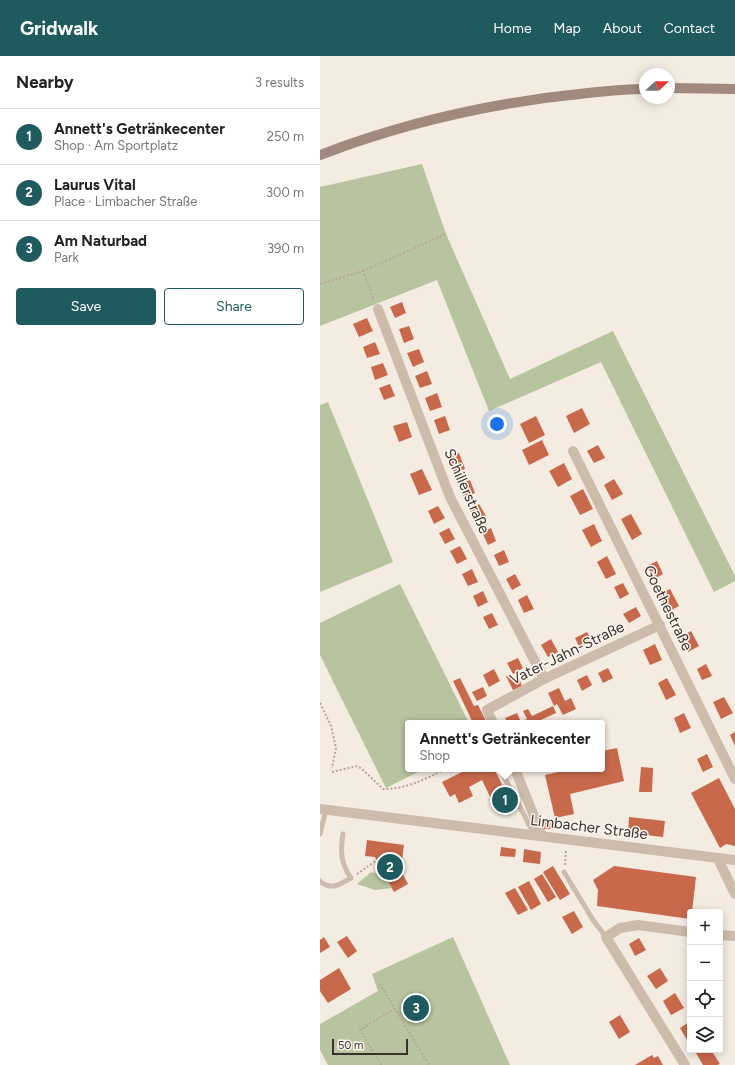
<!DOCTYPE html>
<meta charset="utf-8">
<style>
body{margin:0;font-family:Figtree,sans-serif;background:#f6f6f6;color:#222}
.controls{position:absolute;right:12px;bottom:12px;display:grid;overflow:hidden;border-radius:4px;box-shadow:0 2px 10px #0003}
.controls button{width:36px;height:36px;display:grid;place-items:center;padding:0;border:0;border-bottom:1px solid #e0e0e0;background:#fff;color:#222;font:20px sans-serif}
.compass{position:absolute;left:319px;top:12px;width:36px;height:36px;border-radius:50%;background:#fff;box-shadow:0 2px 10px #0003;rotate:68deg}
.scale{position:absolute;left:12px;bottom:10px;width:76px;box-sizing:border-box;padding-left:4px;border:2px solid #3b302b;border-top:0;font-size:11px;line-height:14px;white-space:nowrap;color:#3b302b;-webkit-text-stroke:3px #fbf5ee;paint-order:stroke}
.you{position:absolute;left:177px;top:368px;width:14px;height:14px;margin:-10px;border:3px solid #fff;border-radius:50%;background:#1a73e8;box-shadow:0 0 0 6px #1a73e833}
.badge{display:grid;place-items:center;width:26px;height:26px;border-radius:50%;background:#1f5a5e;color:#fff;font-size:13px;font-weight:700}
.pin{position:absolute;translate:-50% -50%;border:2px solid #fff;box-shadow:0 1px 4px #0006}
.popup{position:absolute;left:85px;top:664px;width:200px;height:52px;box-sizing:border-box;display:grid;place-content:center;border-radius:4px;background:#fff;filter:drop-shadow(0 1px 3px #0005);font-size:13px;white-space:nowrap;color:#767676}
.popup b{font-size:15px;color:#222}
.popup::after{content:'';position:absolute;left:50%;top:100%;margin-left:-8px;border:8px solid transparent;border-top-color:#fff}
.list{margin:0;padding:0;list-style:none}
h2{display:flex;justify-content:space-between;align-items:center;height:52px;margin:0;padding:0 16px;font-size:17px}
h2 small{font-size:13px;font-weight:400;color:#767676}
.list li{display:grid;grid-template-columns:26px 1fr auto;gap:12px;align-items:center;box-sizing:border-box;height:56px;padding:0 16px;border-top:1px solid #e0e0e0}
.list b{display:block;font-size:15px;white-space:nowrap}
.list p{margin:0;font-size:13px;white-space:nowrap;color:#767676}
.list em{font-size:13px;font-style:normal;color:#767676}
.actions{display:flex;gap:8px;padding:12px 16px}
.actions a{flex:1;padding:9px 0;border:1px solid #1f5a5e;border-radius:4px;text-align:center;font-size:14px;color:#1f5a5e}
.actions .main{background:#1f5a5e;color:#fff}
.icon{flex:none;width:22px;height:22px;fill:none;stroke:currentColor;stroke-width:2;stroke-linecap:round;stroke-linejoin:round}
.map{position:relative;flex:none;width:415px;height:1009px;overflow:hidden}
header{display:flex;align-items:center;gap:24px;box-sizing:border-box;height:56px;padding:0 20px;background:#1f5a5e;color:#fff}
header strong{font-size:19px}
nav{display:flex;gap:22px;margin-inline-start:auto;font-size:14px}
main{display:flex}
aside{flex:1;background:#fff}
.map>svg:first-child{display:block}
.green{fill:#b8c4a0}
.building{fill:#c8694b}
.lines{fill:none;stroke-linecap:round;stroke-linejoin:round}
.path{stroke:#b9a596;stroke-width:2;stroke-dasharray:2 2;stroke-linecap:butt}
.service{stroke:#cdbbac;stroke-width:5}
.minor{stroke:#cdbbac;stroke-width:10}
.secondary{stroke:#a18a7d;stroke-width:10}
.labels{text-anchor:middle;dominant-baseline:central;stroke-width:3;stroke-linejoin:round;paint-order:stroke}
.street-label{font-size:15px;fill:#3b302b;stroke:#fbf5ee}
</style>
<header>
<strong>Gridwalk</strong>
<nav><a>Home</a><a>Map</a><a>About</a><a>Contact</a></nav>
</header>
<main>
<aside>
<h2>Nearby<small>3 results</small></h2>
<ul class="list">
<li><span class="badge">1</span><div><b>Annett's Getränkecenter</b><p>Shop · Am Sportplatz</p></div><em>250 m</em></li>
<li><span class="badge">2</span><div><b>Laurus Vital</b><p>Place · Limbacher Straße</p></div><em>300 m</em></li>
<li><span class="badge">3</span><div><b>Am Naturbad</b><p>Park</p></div><em>390 m</em></li>
</ul>
<div class="actions"><a class="main">Save</a><a>Share</a></div>
</aside>
<div class="map">
<svg width="415" height="1009" viewBox="0 0 415 1009">
<rect width="100%" height="100%" fill="#f4ebe1"/>
<!-- green -->
<path class="green" d="M 102,108 L 126,178 L 190,323 L 293,275 L 415,520 L 415,525 L 394,536 L 281,306 L 169,355 L 117,224 L 0,270 L 0,131 Z
M 8,346 L 73,506 L 0,536 L 0,349 Z
M 80,528 L 149,667 L 88,667 L 88,713 L 104,713 L 66,732 L 0,599 L 0,567 Z
M 51,816 L 58,818 L 64,818 L 72,832 L 55,834 L 37,828 Z
M 133,881 L 190,1009 L 8,1009 L 0,994 L 0,968 L 58,935 L 52,918 Z"/>
<!-- building -->
<path class="building" d="M 82,246 L 86,257 L 75,262 L 70,251 Z
M 47,262 L 53,275 L 39,281 L 33,268 Z
M 89,270 L 94,283 L 84,287 L 79,273 Z
M 55,286 L 60,298 L 47,302 L 43,291 Z
M 99,293 L 104,306 L 93,311 L 87,297 Z
M 63,307 L 68,319 L 55,324 L 51,311 Z
M 107,315 L 112,328 L 100,332 L 95,320 Z
M 70,328 L 75,340 L 64,344 L 59,332 Z
M 117,337 L 122,351 L 110,355 L 105,342 Z
M 262,352 L 270,368 L 254,377 L 246,360 Z
M 125,360 L 130,374 L 119,378 L 114,364 Z
M 216,360 L 225,379 L 209,387 L 200,368 Z
M 87,366 L 92,381 L 79,386 L 73,370 Z
M 222,384 L 229,399 L 209,409 L 202,394 Z
M 278,389 L 285,402 L 274,407 L 267,395 Z
M 139,397 L 145,413 L 134,417 L 128,402 Z
M 244,407 L 252,423 L 238,431 L 229,415 Z
M 102,413 L 112,434 L 99,439 L 90,418 Z
M 294,423 L 303,438 L 292,444 L 284,429 Z
M 150,424 L 155,437 L 144,441 L 139,429 Z
M 263,433 L 273,453 L 260,459 L 250,440 Z
M 159,448 L 166,460 L 157,465 L 149,453 Z
M 118,450 L 125,462 L 114,468 L 108,455 Z
M 311,458 L 322,478 L 312,484 L 301,463 Z
M 274,468 L 282,485 L 271,491 L 262,474 Z
M 129,472 L 135,483 L 125,488 L 119,477 Z
M 171,472 L 176,485 L 168,489 L 162,476 Z
M 140,490 L 147,503 L 137,508 L 130,495 Z
M 184,494 L 189,506 L 179,510 L 174,499 Z
M 287,500 L 296,518 L 286,523 L 277,506 Z
M 337,505 L 343,518 L 334,523 L 327,510 Z
M 152,513 L 158,526 L 148,530 L 142,518 Z
M 195,518 L 201,529 L 192,534 L 186,523 Z
M 303,527 L 309,538 L 300,543 L 294,531 Z
M 350,533 L 359,550 L 348,556 L 339,538 Z
M 163,535 L 168,546 L 158,551 L 153,540 Z
M 207,539 L 214,553 L 204,557 L 198,544 Z
M 316,551 L 321,560 L 309,567 L 303,558 Z
M 172,557 L 178,569 L 169,573 L 163,561 Z
M 371,575 L 379,590 L 368,596 L 360,581 Z
M 267,576 L 272,585 L 260,592 L 255,582 Z
M 231,583 L 238,596 L 228,601 L 221,589 Z
M 335,588 L 342,604 L 330,609 L 323,594 Z
M 198,602 L 203,612 L 193,618 L 187,607 Z
M 386,608 L 392,620 L 382,624 L 377,613 Z
M 288,612 L 293,622 L 283,627 L 278,617 Z
M 174,613 L 180,625 L 169,631 L 163,619 Z
M 189,619 L 193,625 L 199,622 L 202,630 L 193,634 L 186,620 Z
M 267,619 L 272,629 L 262,635 L 257,624 Z
M 140,622 L 154,650 L 158,649 L 167,667 L 153,667 L 133,625 Z
M 347,622 L 356,639 L 346,644 L 338,627 Z
M 163,631 L 167,640 L 157,645 L 152,636 Z
M 239,632 L 245,645 L 251,642 L 256,653 L 243,659 L 237,648 L 234,650 L 228,637 Z
M 404,641 L 413,657 L 401,663 L 393,646 Z
M 233,650 L 236,657 L 214,667 L 188,667 L 185,662 L 197,657 L 201,666 L 207,663 L 203,655 L 208,653 L 212,660 Z
M 364,657 L 371,672 L 360,677 L 354,662 Z
M 415,676 L 415,690 L 410,679 Z
M 297,692 L 304,725 L 250,738 L 254,758 L 235,762 L 225,719 L 251,713 L 282,713 L 282,695 Z
M 387,698 L 393,711 L 383,716 L 377,703 Z
M 321,711 L 333,712 L 332,736 L 319,736 Z
M 148,713 L 174,713 L 191,746 L 176,753 L 162,724 L 149,731 L 153,740 L 139,747 L 135,738 L 130,741 L 122,726 Z
M 399,722 L 415,753 L 415,790 L 406,788 L 400,792 L 371,737 Z
M 309,761 L 345,765 L 343,781 L 308,777 Z
M 223,765 L 234,765 L 234,773 L 223,773 Z
M 47,784 L 84,789 L 82,804 L 75,803 L 88,828 L 74,836 L 55,801 L 45,800 Z
M 181,791 L 196,793 L 195,801 L 180,800 Z
M 204,793 L 221,796 L 220,808 L 203,806 Z
M 233,810 L 250,838 L 240,844 L 223,816 Z
M 294,810 L 376,821 L 372,856 L 370,856 L 370,863 L 277,850 L 278,834 L 273,824 Z
M 222,818 L 236,841 L 228,846 L 214,823 Z
M 209,825 L 221,848 L 211,854 L 198,831 Z
M 195,832 L 208,854 L 198,859 L 185,837 Z
M 254,855 L 263,871 L 252,878 L 242,861 Z
M 27,880 L 37,895 L 28,902 L 17,886 Z
M 4,881 L 10,891 L 0,897 L 0,884 Z
M 319,882 L 326,894 L 315,900 L 309,888 Z
M 19,912 L 31,933 L 8,947 L 0,935 L 0,924 Z
M 340,912 L 348,925 L 336,933 L 327,920 Z
M 355,937 L 364,952 L 351,959 L 343,945 Z
M 300,959 L 310,976 L 299,983 L 289,966 Z
M 369,966 L 370,983 L 367,984 L 360,972 Z
M 380,994 L 391,994 L 400,1008 L 397,1009 L 383,1009 L 376,997 Z
M 332,999 L 334,1002 L 338,1000 L 343,1009 L 315,1009 Z"/>
<g class="lines">
<!-- path -->
<path class="path" d="M 43,215 L 126,178
M 0,228 L 43,215 L 54,244
M 0,647 L 11,670 L 16,692 L 12,712
M 12,716 L 37,710 L 42,713 L 63,733 C 87,733 105,723 126,713
M 245,809 L 246,793
M 37,818 L 57,804
M 60,928 L 109,1009
M 61,1009 L 40,974 L 74,953"/>
<!-- service -->
<path class="service" d="M 180,713 L 214,778
M 0,778 L 6,754
M 244,816 L 273,864 L 286,881
M 0,825 C 11,835 21,828 31,822 C 21,808 20,795 23,778"/>
<!-- minor -->
<path class="minor" d="M 58,253 L 130,441 L 224,623
M 253,395 L 415,723
M 173,667 L 167,654 L 224,623 L 340,569
M 195,713 L 222,780
M 0,753 L 415,804
M 398,803 L 415,838
M 400,879 L 415,880
M 365,1009 L 286,881 L 300,872 L 318,869 L 370,876"/>
<!-- secondary -->
<path class="secondary" d="M 349,32 L 415,33
M 0,99 C 86,66 176,46 268,37 C 287,35 306,33 325,33"/>
</g>
<g class="labels">
<!-- street labels -->
<g class="street-label">
<text transform="translate(147 435) rotate(66)">Schillerstraße</text>
<text transform="translate(348 552) rotate(64)">Goethestraße</text>
<text transform="translate(247 597) rotate(-26)">Vater-Jahn-Straße</text>
<text transform="translate(269 771) rotate(7)">Limbacher Straße</text>
</g>
</g>
</svg>
<div class="controls">
<button>+</button>
<button>−</button>
<button><svg class="icon" aria-label="locate" viewBox="0 0 24 24"><circle cx="12" cy="12" r="6"/><path d="M12 2v4M12 18v4M2 12h4M18 12h4"/></svg></button>
<button><svg class="icon" aria-label="layers" viewBox="0 0 24 24"><path d="M12 4l9 5-9 5-9-5zM3 14l9 5 9-5"/></svg></button>
</div>
<svg class="compass" viewBox="-18 -18 36 36"><path d="M0-13l5 13h-10z" fill="#e53935"/><path d="M0 13l5-13h-10z" fill="#767676"/></svg>
<div class="scale">50 m</div>
<div class="you"></div>
<div class="pin badge" style="left:185px;top:744px">1</div>
<div class="popup"><b>Annett's Getränkecenter</b>Shop</div>
<div class="pin badge" style="left:70px;top:811px">2</div>
<div class="pin badge" style="left:96px;top:952px">3</div>
</div>
</main>
